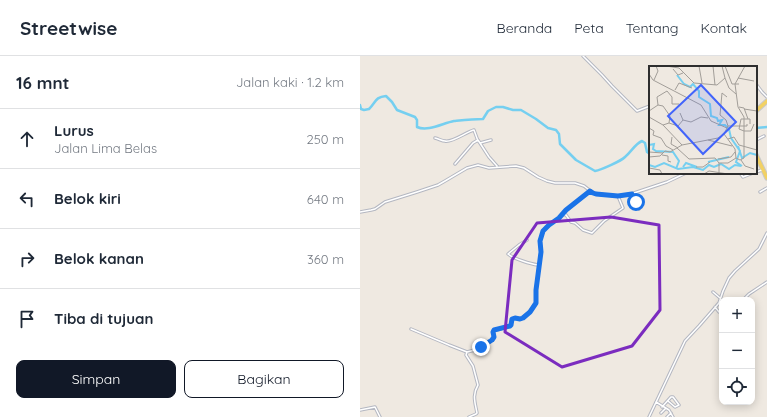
<!DOCTYPE html>
<html lang="id">
<meta charset="utf-8">
<style>
body{margin:0;font-family:Quicksand,sans-serif;background:#f6f6f7;color:#1f2937}
.controls{position:absolute;right:12px;bottom:12px;display:grid;overflow:hidden;border-radius:8px;box-shadow:0 2px 10px #0003}
.controls button{width:36px;height:36px;display:grid;place-items:center;padding:0;border:0;border-bottom:1px solid #e0e1e3;background:#fff;color:#1f2937;font:20px sans-serif}
.stop{position:absolute;width:12px;height:12px;margin:-9px;border:3px solid #1a73e8;border-radius:50%;background:#fff}
.stop.end{background:#1a73e8;border-color:#fff;box-shadow:0 1px 4px #0008}
.list{margin:0;padding:0;list-style:none}
h2{display:flex;justify-content:space-between;align-items:center;height:52px;margin:0;padding:0 16px;font-size:17px}
h2 small{font-size:13px;font-weight:400;color:#747a83}
.list li{display:grid;grid-template-columns:26px 1fr auto;gap:12px;align-items:center;box-sizing:border-box;height:60px;padding:0 16px;border-top:1px solid #e0e1e3}
.list b{display:block;font-size:15px;white-space:nowrap}
.list p{margin:0;font-size:13px;white-space:nowrap;color:#747a83}
.list em{font-size:13px;font-style:normal;color:#747a83}
.actions{display:flex;gap:8px;padding:12px 16px}
.actions a{flex:1;padding:9px 0;border:1px solid #111827;border-radius:8px;text-align:center;font-size:14px;color:#111827}
.actions .main{background:#111827;color:#fff}
.icon{flex:none;width:22px;height:22px;fill:none;stroke:currentColor;stroke-width:2;stroke-linecap:round;stroke-linejoin:round}
.map{position:relative;flex:none;width:407px;height:361px;overflow:hidden}
header{display:flex;align-items:center;gap:24px;box-sizing:border-box;height:56px;padding:0 20px;background:#fff;border-bottom:1px solid #e0e1e3}
header strong{font-size:19px}
nav{display:flex;gap:22px;margin-inline-start:auto;font-size:14px}
main{display:flex}
aside{flex:1;background:#fff}
.map>svg:first-child{display:block}
.lines{fill:none;stroke-linecap:round;stroke-linejoin:round}
.river{stroke:#75cff0;stroke-width:2.5}
.minor-casing{stroke:#b4b7c1;stroke-width:3.5}
.primary-casing{stroke:#c9c9c9;stroke-width:5.5}
.minor{stroke:#fff;stroke-width:1.5}
.primary{stroke:#f2d163;stroke-width:3.5}
.route{stroke:#1a73e8;stroke-width:5}
.marked{fill:none;stroke:#7b2cbf;stroke-width:3;stroke-linejoin:round}
.inset-river{fill:none;stroke:#75cff0;stroke-width:2}
.inset-road{fill:none;stroke:#a29e99;stroke-width:1}
.view{fill:#4264fb;fill-opacity:0.15;stroke:#4264fb;stroke-width:2}
.inset-edge{fill:none;stroke:#2e2e2e;stroke-width:2}
</style>
<header>
<strong>Streetwise</strong>
<nav><a>Beranda</a><a>Peta</a><a>Tentang</a><a>Kontak</a></nav>
</header>
<main>
<aside>
<h2>16 mnt<small>Jalan kaki · 1.2 km</small></h2>
<ul class="list">
<li><svg class="icon" aria-label="ahead" viewBox="0 0 24 24"><path d="M12 20V5M6 11l6-6 6 6"/></svg><div><b>Lurus</b><p>Jalan Lima Belas</p></div><em>250 m</em></li>
<li><svg class="icon" aria-label="left" viewBox="0 0 24 24"><path d="M17 20v-9H6M10 6l-5 5 5 5"/></svg><div><b>Belok kiri</b></div><em>640 m</em></li>
<li><svg class="icon" aria-label="right" viewBox="0 0 24 24"><path d="M7 20v-9h11M14 6l5 5-5 5"/></svg><div><b>Belok kanan</b></div><em>360 m</em></li>
<li><svg class="icon" aria-label="arrive" viewBox="0 0 24 24"><path d="M6 21V4h12l-3 4 3 4H6"/></svg><div><b>Tiba di tujuan</b></div></li>
</ul>
<div class="actions"><a class="main">Simpan</a><a>Bagikan</a></div>
</aside>
<div class="map">
<svg width="407" height="361" viewBox="0 0 407 361">
<rect width="100%" height="100%" fill="#efe9e1"/>
<g class="lines">
<!-- river -->
<path class="river" d="M 0,49 L 1,53 L 4,54 L 9,53 C 16,46 15,41 26,40 L 32,46 L 37,54 L 55,61 L 57,64 L 57,71 C 68,76 83,67 94,65 C 104,64 113,63 123,63 L 128,55 L 136,51 L 143,51 L 153,54 L 161,54 L 176,63 L 188,72 L 196,74 L 199,78 L 200,88 L 216,104 L 235,115 C 241,114 261,105 265,101 C 271,96 275,88 282,85 L 285,87 L 287,96 L 290,98
M 396,72 L 407,71"/>
<!-- minor casing -->
<g class="minor-casing">
<path id="minor" d="M 223,0 L 242,19 L 252,30 L 277,55 L 290,50
M 396,28 L 402,36 L 407,41
M 75,82 C 79,83 82,85 85,85 C 92,87 106,76 114,74 L 118,85
M 396,84 L 404,80
M 120,87 L 131,84
M 95,108 L 113,87 L 118,84 L 129,101 L 137,110
M 396,116 L 402,114
M 380,117 L 383,121 L 393,117
M 400,136 L 407,132
M 272,138 L 276,145 L 275,147 L 279,153
M 0,156 L 11,154 L 15,153 L 25,146 L 57,136 L 78,129 L 85,125 L 107,112 L 118,109 L 129,112 L 156,110 L 164,112 L 178,121 L 187,125 L 195,127 L 215,127 L 224,130 L 233,137 L 236,138 L 258,140 L 271,138 L 307,126 L 326,117
M 203,158 L 206,159 L 211,166 L 215,167 L 223,174 L 232,177 L 244,165 L 263,152 L 258,140
M 167,184 L 159,189 L 148,198 C 154,203 171,208 178,209
M 353,236 L 360,242
M 383,244 L 389,238 L 407,226
M 355,251 L 359,256 L 362,256
M 51,273 L 89,289 L 107,296 L 115,294 L 125,289 L 132,284 L 134,281 L 133,275 L 150,270 L 151,269 L 152,263 C 155,261 157,262 160,263 L 170,256 L 176,247 L 176,234 L 181,196 L 180,185 L 183,175 L 186,171 L 199,162 L 205,156 L 230,135
M 107,296 L 106,299 L 113,310 L 118,329 C 112,339 115,346 117,357 L 116,358 L 109,361
M 296,346 L 309,354 L 313,361
M 302,351 L 311,341 L 313,341 L 319,349 L 315,351 L 308,345
M 0,354 L 15,351 L 20,361
M 301,357 L 305,353
M 289,361 L 325,285 L 339,270 L 359,247 L 363,235 L 369,222 L 375,215 L 399,193 L 407,177
M 307,361 L 311,357"/>
</g>
<!-- primary casing -->
<g class="primary-casing">
<path id="primary" d="M 396,55 L 407,45
M 396,99 L 407,122"/>
</g>
<!-- minor -->
<use href="#minor" class="minor"/>
<!-- primary -->
<use href="#primary" class="primary"/>
</g>
<g class="lines">
<!-- route -->
<path class="route" d="M 121,291 L 132,284 L 134,281 L 133,276 L 134,274 L 150,270 L 151,269 L 152,263 L 155,262 L 160,263 L 163,262 L 170,256 L 176,247 L 176,234 L 181,196 L 180,185 L 183,175 L 189,169 L 199,162 L 206,154 L 230,135 L 233,137 L 236,138 L 258,140 L 272,138 L 276,146"/>
</g>
<!-- marked area -->
<path class="marked" d="M 251,161 L 299,169 L 300,254 L 272,290 L 202,311 L 145,276 L 152,204 L 177,167 Z"/>
<!-- overview -->
<g transform="translate(289 10)">
<rect width="108" height="108" fill="#efe9e1"/>
<path class="inset-river" d="M 28,9 L 35,18 L 41,21 L 44,18 L 50,25 L 50,31 L 61,38 L 62,50 L 68,52 L 69,55 L 73,54 L 70,59 L 76,59 L 80,63 L 82,72 L 91,85 L 87,96 L 93,100M 0,79 L 5,78 L 4,83 L 7,85 L 24,86 L 30,95 L 27,103M 89,80 L 93,92 L 101,87 L 108,89M 59,96 L 80,91M 0,99 L 6,101 L 15,97 L 29,103 L 44,101 L 54,104 L 60,99 L 65,101 L 72,98 L 80,103 L 86,99 L 92,100M 34,101 L 37,97 L 48,101"/>
<path class="inset-road" d="M 17,0 L 30,2 L 45,17 L 68,19 L 76,12 L 80,22 L 87,28M 50,0 L 53,17M 64,0 L 66,19M 73,0 L 76,12M 76,0 L 83,18 L 90,18M 24,3 L 29,9 L 34,7M 0,8 L 4,14 L 52,39 L 62,55 L 78,62M 89,12 L 105,15M 5,14 L 9,5 L 7,0M 26,24 L 30,17 L 43,22M 78,31 L 73,27 L 71,49 L 77,54 L 79,60M 9,39 L 8,31 L 18,25 L 23,31 L 23,38 L 30,38M 90,41 L 95,42 L 99,53M 95,43 L 108,45M 0,45 L 9,39 L 14,40 L 21,50 L 20,57 L 14,59M 31,47 L 34,54 L 42,56 L 52,51 L 59,52M 0,51 L 14,59 L 33,79M 20,57 L 29,60 L 34,54M 0,62 L 5,65 L 4,69 L 12,72 L 17,80 L 24,84M 95,65 L 90,63 L 92,53 L 101,53 L 101,58M 95,65 L 102,65 L 105,58M 23,71 L 22,78 L 29,82M 79,73 L 85,71 L 90,79 L 108,84M 59,74 L 83,80M 28,82 L 40,93 L 66,92 L 70,97M 0,86 L 14,87M 13,89 L 19,90 L 19,95 L 22,96M 0,91 L 11,90 L 16,85 L 21,86 L 33,79 L 69,72 L 75,68M 87,92 L 91,94 L 95,92 L 95,51 L 89,41 L 86,18 L 96,0M 87,92 L 86,83 L 75,68 L 79,60 L 98,60 L 98,58M 69,93 L 82,91 L 86,86M 92,94 L 96,100 L 105,103M 47,101 L 54,101 L 61,96M 0,102 L 11,104 L 13,108M 55,108 L 60,105 L 79,108M 70,108 L 70,97 L 79,97 L 87,92"/>
<path class="view" d="M 52,19 L 87,56 L 54,88 L 19,50 Z"/>
<rect width="108" height="108" class="inset-edge"/>
</g>
</svg>
<div class="controls">
<button>+</button>
<button>−</button>
<button><svg class="icon" aria-label="locate" viewBox="0 0 24 24"><circle cx="12" cy="12" r="6"/><path d="M12 2v4M12 18v4M2 12h4M18 12h4"/></svg></button>
</div>
<div class="stop" style="left:276px;top:146px"></div>
<div class="stop end" style="left:121px;top:291px"></div>
</div>
</main>
